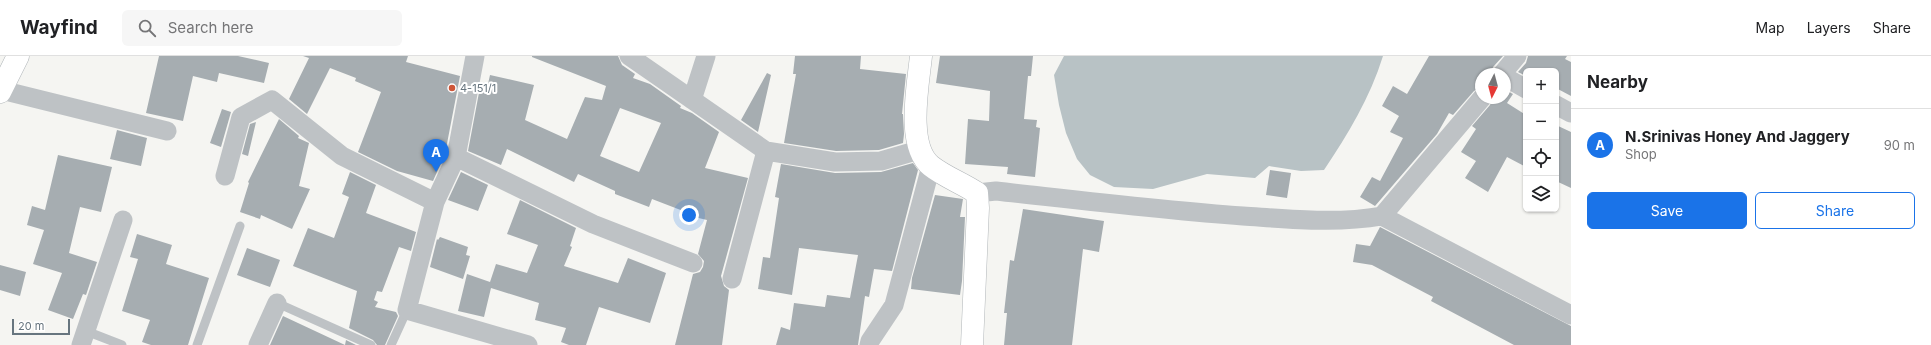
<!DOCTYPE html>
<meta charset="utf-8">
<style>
body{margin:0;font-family:Inter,sans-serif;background:#f6f6f6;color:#202124}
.controls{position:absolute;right:12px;top:12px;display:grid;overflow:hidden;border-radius:6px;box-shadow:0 1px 3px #0004}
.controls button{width:36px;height:36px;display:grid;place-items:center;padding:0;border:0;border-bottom:1px solid #e0e0e0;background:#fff;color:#202124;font:20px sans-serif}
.compass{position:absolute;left:1475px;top:12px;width:36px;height:36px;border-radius:50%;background:#fff;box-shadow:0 1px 3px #0004;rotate:186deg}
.scale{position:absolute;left:12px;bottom:10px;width:58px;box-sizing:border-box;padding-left:4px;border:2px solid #67757f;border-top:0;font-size:11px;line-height:14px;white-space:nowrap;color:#67757f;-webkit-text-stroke:3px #fff;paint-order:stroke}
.you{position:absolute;left:689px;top:159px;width:14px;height:14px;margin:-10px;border:3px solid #fff;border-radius:50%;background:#1a73e8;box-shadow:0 0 0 6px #1a73e833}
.badge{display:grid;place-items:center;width:26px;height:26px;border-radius:50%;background:#1a73e8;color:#fff;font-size:13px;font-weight:700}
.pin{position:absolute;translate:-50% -33px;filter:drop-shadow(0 1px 2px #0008)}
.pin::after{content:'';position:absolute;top:21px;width:14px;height:12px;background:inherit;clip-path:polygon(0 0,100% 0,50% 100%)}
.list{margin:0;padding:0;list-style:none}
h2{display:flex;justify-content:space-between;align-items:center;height:52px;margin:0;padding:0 16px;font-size:17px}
h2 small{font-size:13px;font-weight:400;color:#757577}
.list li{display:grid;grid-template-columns:26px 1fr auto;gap:12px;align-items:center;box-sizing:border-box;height:72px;padding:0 16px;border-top:1px solid #e0e0e0}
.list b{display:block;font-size:15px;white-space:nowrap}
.list p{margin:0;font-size:13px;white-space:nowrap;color:#757577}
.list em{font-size:13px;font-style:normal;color:#757577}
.actions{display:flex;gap:8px;padding:12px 16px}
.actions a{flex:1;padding:9px 0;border:1px solid #1a73e8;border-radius:6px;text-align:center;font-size:14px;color:#1a73e8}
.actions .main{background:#1a73e8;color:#fff}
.icon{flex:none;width:22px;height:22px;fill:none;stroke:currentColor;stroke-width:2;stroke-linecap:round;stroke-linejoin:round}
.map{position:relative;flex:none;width:1571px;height:289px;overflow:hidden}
header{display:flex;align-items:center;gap:24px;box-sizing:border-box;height:56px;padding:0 20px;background:#fff;border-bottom:1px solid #e0e0e0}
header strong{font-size:19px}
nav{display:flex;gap:22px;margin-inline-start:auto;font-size:14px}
.search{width:280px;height:36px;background:#f6f6f6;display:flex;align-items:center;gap:10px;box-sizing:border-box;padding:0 14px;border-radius:6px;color:#757577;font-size:15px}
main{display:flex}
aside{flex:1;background:#fff}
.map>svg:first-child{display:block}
.water{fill:#b8c2c5}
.building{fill:#a6adb1;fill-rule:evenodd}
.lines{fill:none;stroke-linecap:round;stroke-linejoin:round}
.secondary-casing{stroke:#b1b6b9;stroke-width:23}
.lane{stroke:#bec2c5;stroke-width:9}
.street{stroke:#bec2c5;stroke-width:19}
.secondary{stroke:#fff;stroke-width:22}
.poi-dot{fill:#ce5638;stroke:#fff;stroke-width:1.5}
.labels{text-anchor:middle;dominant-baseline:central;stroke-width:4;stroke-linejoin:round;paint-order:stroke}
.poi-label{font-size:11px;fill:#67757f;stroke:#fff;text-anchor:start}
</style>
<header>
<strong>Wayfind</strong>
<div class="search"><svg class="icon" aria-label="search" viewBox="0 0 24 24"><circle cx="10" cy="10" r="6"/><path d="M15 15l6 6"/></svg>Search here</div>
<nav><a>Map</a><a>Layers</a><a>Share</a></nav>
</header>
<main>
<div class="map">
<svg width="1571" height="289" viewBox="0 0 1571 289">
<rect width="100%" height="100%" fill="#f5f5f2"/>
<!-- water -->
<path class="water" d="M 1064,0 L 1383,0 C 1370,42 1348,78 1324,114 L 1301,115 L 1269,110 L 1255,122 L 1207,118 L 1153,133 L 1114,131 L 1090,119 L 1077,103 L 1066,77 L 1059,49 L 1054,19 Z"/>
<!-- building -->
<path class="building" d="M 159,0 L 238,0 L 269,7 L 264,27 L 219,17 L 217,26 L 193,20 L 183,65 L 146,57 Z
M 303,0 L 408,0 L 406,6 L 460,20 L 445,98 L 433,125 L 397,115 L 358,96 L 381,36 L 355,25 L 356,22 L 330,12 L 307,58 L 289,43 L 309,2 Z
M 532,0 L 618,0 L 622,9 L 635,18 L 633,22 L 650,28 L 681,50 L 680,52 L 692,57 L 719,76 L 705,112 L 748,122 L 721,220 L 724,230 L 729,234 L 722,289 L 675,289 L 693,218 L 700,216 L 703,211 L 704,205 L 698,198 L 707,164 L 690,160 L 691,158 L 652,143 L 649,151 L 615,138 L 615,135 L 578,118 L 574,126 L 507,93 L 501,109 L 468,95 L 481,26 L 488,28 L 490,19 L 534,29 L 525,64 L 567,83 L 585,41 L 602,44 L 606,30 L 532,1 ZM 620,52 L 661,67 L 639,116 L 600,100 Z
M 795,0 L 861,0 L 860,13 L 906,18 L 902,58 L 903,58 L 904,78 L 903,87 L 879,94 L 836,95 L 784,87 L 796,18 L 793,18 Z
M 940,0 L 1033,0 L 1031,20 L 1028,20 L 1024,63 L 1037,64 L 1036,71 L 1040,72 L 1035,121 L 1007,118 L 1008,111 L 965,108 L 968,63 L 989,65 L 990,35 L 936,27 Z
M 1429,0 L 1503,0 L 1493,11 L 1491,18 L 1481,18 L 1481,31 L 1474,35 L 1453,59 L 1449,57 L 1437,78 L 1375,150 L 1360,141 L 1372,121 L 1380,125 L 1403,82 L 1390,76 L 1399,60 L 1382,50 L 1393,30 L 1407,38 Z
M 1528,0 L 1567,0 L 1565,3 L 1571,6 L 1571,40 L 1556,32 L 1556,15 L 1526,15 L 1524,19 L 1518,16 L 1526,7 Z
M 767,17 L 771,19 L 758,76 L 741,64 Z
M 1505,34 L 1513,38 L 1507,47 L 1526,59 L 1526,111 L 1507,101 L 1488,136 L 1465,122 L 1476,105 L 1461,96 L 1476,73 L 1472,70 L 1490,49 L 1493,42 L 1505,42 Z
M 222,53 L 231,56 L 221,91 L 210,87 Z
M 279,63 L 299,80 L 298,82 L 309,87 L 299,130 L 310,133 L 292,173 L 261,159 L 260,163 L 240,156 L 249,127 L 248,126 Z
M 256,66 L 248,100 L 242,98 L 250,68 Z
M 1556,69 L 1571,76 L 1571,132 L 1556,125 Z
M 117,74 L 147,82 L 141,110 L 110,103 Z
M 58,99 L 112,111 L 101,156 L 80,151 L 69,197 L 97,206 L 86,239 L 83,238 L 73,263 L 48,254 L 62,217 L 33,208 L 44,174 L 27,169 L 32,150 L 45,154 Z
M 913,107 L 918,114 L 892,215 L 874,213 L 869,241 L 865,240 L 858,289 L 776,289 L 781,271 L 790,274 L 794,247 L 825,251 L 827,239 L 850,242 L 858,199 L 799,192 L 792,239 L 758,233 L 763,201 L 770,202 L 779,142 L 775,141 L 781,108 L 835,117 L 881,116 Z
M 1270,114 L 1291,117 L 1287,142 L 1266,139 Z
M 350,116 L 376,129 L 366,157 L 416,176 L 411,195 L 399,191 L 382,236 L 377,235 L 374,244 L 378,246 L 375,251 L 396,256 L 398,260 L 385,289 L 377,289 L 373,284 L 349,272 L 357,235 L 293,210 L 308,172 L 334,182 L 349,141 L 342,138 Z
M 461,116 L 488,129 L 478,155 L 448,144 Z
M 935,139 L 963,143 L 960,161 L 965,161 L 962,225 L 960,239 L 911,233 L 912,222 Z
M 520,144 L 576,172 L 570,190 L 572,191 L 564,210 L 618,227 L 628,202 L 666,217 L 650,267 L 599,251 L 586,289 L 569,289 L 561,286 L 566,272 L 535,264 L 539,247 L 491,232 L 484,261 L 458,255 L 467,218 L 490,226 L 496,208 L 527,217 L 538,189 L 507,178 Z
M 1023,153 L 1104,165 L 1099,196 L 1083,193 L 1072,289 L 1004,289 L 1007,257 L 1004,257 L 1010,204 L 1014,205 Z
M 1380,171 L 1571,270 L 1571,289 L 1514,289 L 1431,245 L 1433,241 L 1372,209 L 1353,206 L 1356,188 L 1370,190 Z
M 137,178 L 172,189 L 166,208 L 209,222 L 188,289 L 151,289 L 142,286 L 150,264 L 122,255 L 138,203 L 130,201 Z
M 440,181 L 468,191 L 466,199 L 470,200 L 463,223 L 430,211 L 437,183 L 438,184 Z
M 247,192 L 280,204 L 270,231 L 237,219 Z
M 0,209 L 26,216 L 20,240 L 0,234 Z
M 283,260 L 345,289 L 346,284 L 356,289 L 270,289 Z"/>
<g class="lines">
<!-- secondary casing -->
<g class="secondary-casing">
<path id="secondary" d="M 921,0 C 918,29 906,90 931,110 C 945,121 962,127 977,137 L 978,152 L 972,289
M 0,36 L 18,0"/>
</g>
<!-- lane -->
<path class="lane" d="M 277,247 L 371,289
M 86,275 L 122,289
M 197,289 L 240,170
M 391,289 L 407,254"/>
<!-- street -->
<path class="street" d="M 475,0 L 456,101 L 435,146 L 407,254 L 528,289
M 629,0 L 766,95 L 835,106 L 881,105 L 919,94
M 1502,18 L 1517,0
M 1505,21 L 1526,33
M 1,34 L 167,75
M 692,44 L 706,0
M 1556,49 L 1571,57
M 456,101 L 593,168 L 693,207
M 225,120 L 241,61 L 272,44 L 342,100 L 435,146
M 977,137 L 996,135 C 1078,144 1160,154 1243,160 C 1289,163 1336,168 1382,160 L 1482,42
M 1382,160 L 1571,259
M 732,223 L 766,95
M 81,289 L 123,164
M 258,289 L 277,247
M 869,289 L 870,285 L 894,249 L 931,110"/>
<!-- secondary -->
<use href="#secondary" class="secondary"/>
</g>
<!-- markers -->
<circle class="poi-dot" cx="452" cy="32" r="4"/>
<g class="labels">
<!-- poi labels -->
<g class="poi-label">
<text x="460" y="32">4-151/1</text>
</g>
</g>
</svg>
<div class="controls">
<button>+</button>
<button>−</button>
<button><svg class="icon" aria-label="locate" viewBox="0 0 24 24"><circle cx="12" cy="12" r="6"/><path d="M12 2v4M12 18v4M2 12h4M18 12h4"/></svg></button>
<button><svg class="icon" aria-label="layers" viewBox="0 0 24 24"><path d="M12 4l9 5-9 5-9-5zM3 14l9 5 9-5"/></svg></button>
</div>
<svg class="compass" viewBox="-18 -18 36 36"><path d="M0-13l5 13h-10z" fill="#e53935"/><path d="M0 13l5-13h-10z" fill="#757577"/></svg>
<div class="scale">20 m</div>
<div class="you"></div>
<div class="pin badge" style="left:436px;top:116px">A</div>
</div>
<aside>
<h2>Nearby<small></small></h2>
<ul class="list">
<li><span class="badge">A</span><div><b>N.Srinivas Honey And Jaggery</b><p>Shop</p></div><em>90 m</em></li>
</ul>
<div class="actions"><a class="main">Save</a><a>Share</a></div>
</aside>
</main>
